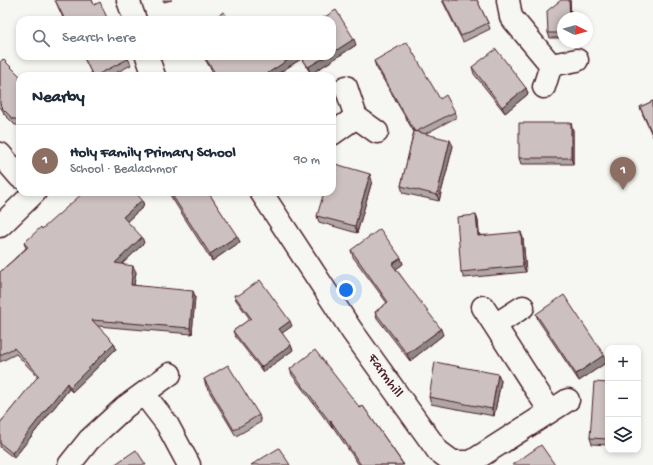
<!DOCTYPE html>
<meta charset="utf-8">
<style>
body{margin:0;font-family:"Gochi Hand",sans-serif;background:#f2f2f3;color:#1f2937}
.controls{position:absolute;right:12px;bottom:12px;display:grid;overflow:hidden;border-radius:8px;box-shadow:0 2px 6px #0003}
.controls button{width:36px;height:36px;display:grid;place-items:center;padding:0;border:0;border-bottom:1px solid #e0e1e3;background:#fff;color:#1f2937;font:20px sans-serif}
.compass{position:absolute;left:557px;top:12px;width:36px;height:36px;border-radius:50%;background:#fff;box-shadow:0 2px 6px #0003;rotate:95deg}
.you{position:absolute;left:346px;top:290px;width:14px;height:14px;margin:-10px;border:3px solid #fff;border-radius:50%;background:#1a73e8;box-shadow:0 0 0 6px #1a73e833}
.badge{display:grid;place-items:center;width:26px;height:26px;border-radius:50%;background:#db2777;color:#fff;font-size:13px;font-weight:700}
.pin{position:absolute;translate:-50% -33px;filter:drop-shadow(0 1px 2px #0008)}
.pin::after{content:'';position:absolute;top:21px;width:14px;height:12px;background:inherit;clip-path:polygon(0 0,100% 0,50% 100%)}
.list{margin:0;padding:0;list-style:none}
h2{display:flex;justify-content:space-between;align-items:center;height:52px;margin:0;padding:0 16px;font-size:17px}
h2 small{font-size:13px;font-weight:400;color:#747a83}
.list li{display:grid;grid-template-columns:26px 1fr auto;gap:12px;align-items:center;box-sizing:border-box;height:72px;padding:0 16px;border-top:1px solid #e0e1e3}
.list b{display:block;font-size:15px;white-space:nowrap}
.list p{margin:0;font-size:13px;white-space:nowrap;color:#747a83}
.list em{font-size:13px;font-style:normal;color:#747a83}
.icon{flex:none;width:22px;height:22px;fill:none;stroke:currentColor;stroke-width:2;stroke-linecap:round;stroke-linejoin:round}
.map{position:relative;flex:none;width:653px;height:465px;overflow:hidden}
.search{position:absolute;background:#fff;box-shadow:0 2px 6px #0003;left:16px;top:16px;width:320px;height:44px;display:flex;align-items:center;gap:10px;box-sizing:border-box;padding:0 14px;border-radius:12px;color:#747a83;font-size:15px}
.panel{position:absolute;background:#fff;box-shadow:0 2px 6px #0003;left:16px;top:72px;width:320px;height:124px;border-radius:12px}
.map>svg:first-child{display:block}
.lines{fill:none;stroke-linecap:round;stroke-linejoin:round}
.street-casing{stroke:#4a1f2b;stroke-width:25}
.street{stroke:#f6f6f2;stroke-width:22}
.wall{fill:#afa6a5;stroke:#4a1f2b}
.shaded-wall{fill:#8f8786;stroke:#4a1f2b}
.building{fill:#ccc1c0;stroke:#4a1f2b}
.labels{text-anchor:middle;dominant-baseline:central;stroke-width:3.5;stroke-linejoin:round;paint-order:stroke}
.street-label{font-size:15px;fill:#4a1f2b;stroke:#f6f6f2}
</style>
<div class="map">
<svg width="653" height="465" viewBox="0 0 653 465">
<rect width="100%" height="100%" fill="#f6f6f2"/>
<filter id="ink" filterUnits="userSpaceOnUse"><feTurbulence type="fractalNoise" baseFrequency=".025" numOctaves="2"/><feDisplacementMap in="SourceGraphic" scale="8" xChannelSelector="R" yChannelSelector="G"/><feConvolveMatrix kernelMatrix="1 2 1 2 8 2 1 2 1" color-interpolation-filters="sRGB"/></filter>
<g filter="url(#ink)">
<g class="lines">
<!-- street casing -->
<g class="street-casing">
<path id="street" d="M 128,0 L 135,20
M 508,0 L 511,17 L 551,65
M 147,56 L 154,76
M 346,87 L 356,117 L 377,132
M 544,87 L 551,65 L 577,60
M 332,134 L 356,117
M 0,154 L 20,177
M 261,192 L 352,331 L 438,451 L 453,462 L 471,462 L 568,400
M 0,226 L 35,192
M 483,307 L 550,411
M 495,325 L 523,307
M 144,394 L 167,424 L 189,465
M 69,465 L 89,440 L 125,407 L 170,374"/>
</g>
<!-- street -->
<use href="#street" class="street"/>
</g>
<!-- wall -->
<path class="wall" d="M 55,0 L 92,0 L 94,5 L 108,20 L 64,20 Z
M 163,0 L 172,0 L 164,2 Z
M 442,0 L 477,0 L 488,23 L 490,29 L 463,42 Z
M 570,0 L 571,18 L 563,18 L 563,38 L 550,38 L 548,33 Z
M 356,45 L 311,74 L 301,58 L 301,59 L 274,76 L 215,76 L 203,56 L 332,56 Z
M 83,56 L 127,56 L 131,65 L 110,76 L 93,76 Z
M 374,61 L 455,112 L 457,117 L 425,134 L 453,146 L 439,201 L 403,193 L 401,186 L 414,132 L 376,67 Z
M 0,62 L 20,76 L 20,125 L 15,125 L 4,114 L 3,111 L 0,107 Z
M 472,67 L 526,88 L 528,94 L 505,113 L 474,74 Z
M 653,101 L 653,137 L 643,115 L 640,107 Z
M 573,130 L 573,164 L 521,164 L 519,158 Z
M 372,181 L 357,233 L 319,222 L 317,216 Z
M 168,192 L 208,192 L 240,242 L 212,261 Z
M 142,200 L 144,206 L 127,221 L 144,243 L 122,264 L 136,272 L 134,285 L 195,296 L 192,334 L 97,326 L 114,343 L 116,349 L 72,392 L 69,389 L 14,458 L 0,447 L 0,423 L 38,377 L 16,354 L 0,362 L 0,272 L 26,248 L 24,243 L 42,229 Z
M 476,215 L 478,221 L 479,235 L 523,238 L 526,272 L 464,278 L 461,272 Z
M 351,250 L 401,258 L 403,264 L 396,269 L 443,335 L 410,361 L 377,318 L 375,312 L 387,303 L 353,257 Z
M 234,295 L 292,326 L 282,333 L 293,350 L 263,372 L 235,336 L 233,331 L 250,319 L 236,300 Z
M 536,314 L 604,355 L 607,362 L 579,381 L 538,320 Z
M 290,369 L 360,408 L 363,406 L 404,465 L 359,465 L 333,427 L 332,428 L 292,375 Z
M 498,374 L 501,381 L 494,416 L 431,404 L 429,397 Z
M 204,379 L 259,415 L 261,422 L 236,436 L 206,386 Z
M 608,383 L 608,445 L 592,444 L 590,438 Z"/>
<!-- shaded-wall -->
<path class="shaded-wall" d="M 569,0 L 570,0 L 571,18 L 570,18 Z
M 354,39 L 356,45 L 311,74 L 308,67 L 327,56 L 332,56 L 332,53 Z
M 294,56 L 300,56 L 301,59 L 274,76 L 269,76 L 268,73 Z
M 526,88 L 528,94 L 505,113 L 502,107 Z
M 571,123 L 573,130 L 573,164 L 571,158 Z
M 450,140 L 453,146 L 439,201 L 437,195 Z
M 370,174 L 372,181 L 357,233 L 355,226 Z
M 142,200 L 144,206 L 125,223 L 123,217 Z
M 476,215 L 478,221 L 480,242 L 478,236 Z
M 521,232 L 523,238 L 526,272 L 523,266 Z
M 237,236 L 240,242 L 212,261 L 210,254 Z
M 142,237 L 144,243 L 117,269 L 115,263 Z
M 401,258 L 403,264 L 395,270 L 392,264 Z
M 133,266 L 136,272 L 133,291 L 131,285 Z
M 193,291 L 195,296 L 192,334 L 190,328 Z
M 290,321 L 292,326 L 281,334 L 279,329 Z
M 441,329 L 443,335 L 410,361 L 407,354 Z
M 114,343 L 116,349 L 72,392 L 70,387 Z
M 291,345 L 293,350 L 263,372 L 261,367 Z
M 604,355 L 607,362 L 579,381 L 576,374 Z
M 498,374 L 501,381 L 494,416 L 492,409 Z
M 67,383 L 69,389 L 14,458 L 12,453 Z
M 331,421 L 333,427 L 332,428 L 330,422 Z"/>
<!-- building -->
<path class="building" d="M 55,0 L 92,0 L 94,5 L 100,2 L 108,20 L 65,20 Z
M 443,0 L 477,0 L 488,23 L 461,36 Z
M 561,0 L 569,0 L 570,18 L 563,18 L 563,33 L 548,33 L 547,11 Z
M 336,10 L 354,39 L 332,53 L 332,20 L 320,20 Z
M 224,12 L 229,20 L 210,20 Z
M 407,42 L 440,99 L 446,95 L 455,112 L 415,132 L 374,61 Z
M 496,49 L 526,88 L 502,107 L 472,67 Z
M 83,56 L 127,56 L 128,59 L 95,76 L 93,76 Z
M 204,56 L 294,56 L 268,73 L 270,76 L 217,76 Z
M 301,56 L 327,56 L 308,67 Z
M 3,59 L 20,76 L 20,119 L 13,119 L 2,108 L 3,107 L 0,104 L 0,62 Z
M 653,101 L 653,135 L 640,107 Z
M 519,123 L 571,123 L 571,158 L 519,158 Z
M 414,131 L 450,140 L 437,195 L 401,186 Z
M 332,163 L 370,174 L 355,226 L 317,216 L 324,192 L 332,192 Z
M 84,192 L 135,192 L 142,200 L 123,217 L 142,237 L 115,263 L 133,266 L 131,285 L 193,291 L 190,328 L 92,320 L 114,343 L 70,387 L 67,383 L 12,453 L 0,443 L 0,423 L 39,375 L 14,348 L 0,355 L 0,272 L 28,247 L 24,243 L 41,227 L 42,229 Z
M 170,192 L 208,192 L 237,236 L 210,254 Z
M 476,215 L 478,236 L 521,232 L 523,266 L 461,272 L 457,217 Z
M 380,229 L 401,258 L 392,264 L 441,329 L 407,354 L 375,312 L 388,302 L 351,250 Z
M 260,280 L 290,321 L 279,329 L 291,345 L 261,367 L 233,331 L 251,318 L 234,295 L 239,295 Z
M 564,295 L 604,355 L 576,374 L 536,314 Z
M 315,350 L 360,408 L 363,406 L 403,464 L 402,465 L 361,465 L 331,421 L 330,422 L 290,369 Z
M 435,362 L 498,374 L 492,409 L 429,397 Z
M 228,365 L 259,415 L 234,430 L 204,379 Z
M 594,382 L 608,383 L 608,439 L 590,438 Z
M 541,445 L 555,465 L 512,465 Z
M 279,448 L 290,465 L 251,465 Z
M 136,450 L 146,465 L 114,465 Z"/>
</g>
<g class="labels">
<!-- street labels -->
<g class="street-label">
<text transform="translate(385 376) rotate(54)">Farmhill</text>
</g>
</g>
</svg>
<div class="controls">
<button>+</button>
<button>−</button>
<button><svg class="icon" aria-label="layers" viewBox="0 0 24 24"><path d="M12 4l9 5-9 5-9-5zM3 14l9 5 9-5"/></svg></button>
</div>
<svg class="compass" viewBox="-18 -18 36 36"><path d="M0-13l5 13h-10z" fill="#e53935"/><path d="M0 13l5-13h-10z" fill="#747a83"/></svg>
<div class="you"></div>
<div class="pin badge" style="left:623px;top:190px;background:#8d6e63">1</div>
<div class="search"><svg class="icon" aria-label="search" viewBox="0 0 24 24"><circle cx="10" cy="10" r="6"/><path d="M15 15l6 6"/></svg>Search here</div>
<section class="panel">
<h2>Nearby<small></small></h2>
<ul class="list">
<li><span class="badge" style="background:#8d6e63">1</span><div><b>Holy Family Primary School</b><p>School · Bealachmor</p></div><em>90 m</em></li>
</ul>
</section>
</div>
